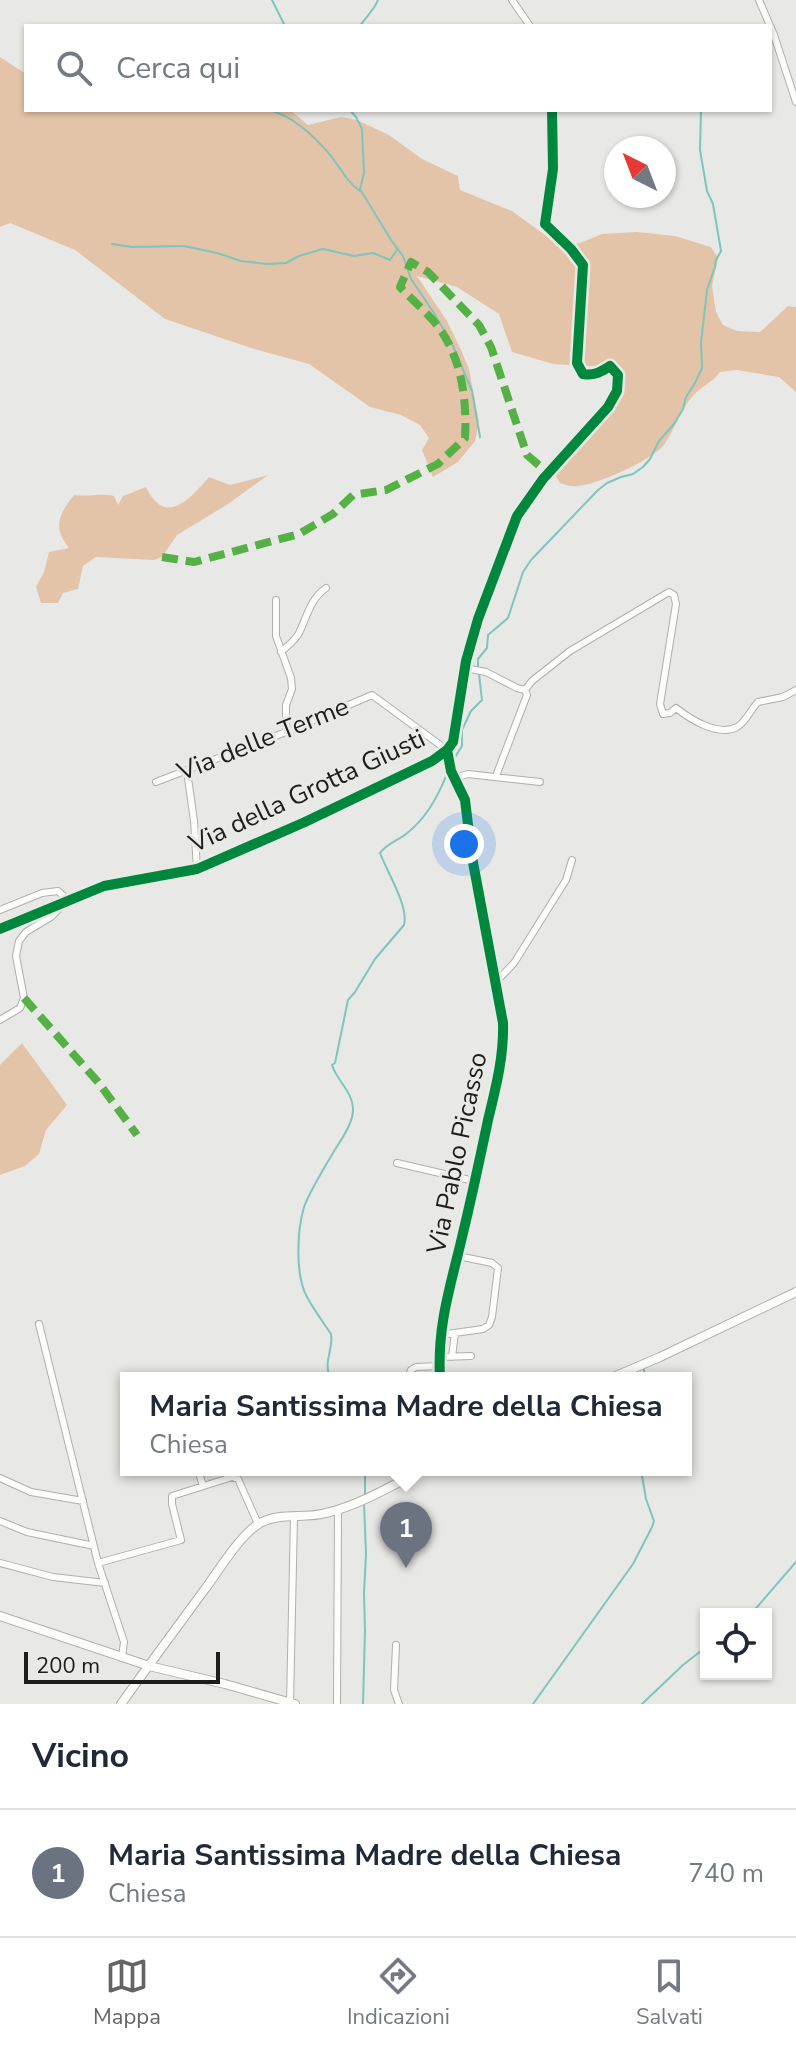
<!DOCTYPE html>
<html lang="it">
<style>
body{margin:0;font-family:"Nunito Sans",sans-serif;background:#f2f2f3;color:#1f2937}
.controls{position:absolute;right:24px;bottom:24px;display:grid;overflow:hidden;border-radius:0px;box-shadow:0 2px 6px #0004}
.controls button{width:72px;height:72px;display:grid;place-items:center;padding:0;border:0;border-bottom:2px solid #e0e1e3;background:#fff;color:#1f2937;font:40px sans-serif}
.compass{position:absolute;left:604px;top:136px;width:72px;height:72px;border-radius:50%;background:#fff;box-shadow:0 2px 6px #0004;rotate:318deg}
.scale{position:absolute;left:24px;bottom:20px;width:196px;box-sizing:border-box;padding-left:8px;border:4px solid #1d1e1c;border-top:0;font-size:22px;line-height:28px;white-space:nowrap;color:#1d1e1c;-webkit-text-stroke:6px #e9eae6;paint-order:stroke}
.you{position:absolute;left:464px;top:844px;width:28px;height:28px;margin:-20px;border:6px solid #fff;border-radius:50%;background:#1a73e8;box-shadow:0 0 0 12px #1a73e833}
.badge{display:grid;place-items:center;width:52px;height:52px;border-radius:50%;background:#646563;color:#fff;font-size:26px;font-weight:700}
.pin{position:absolute;translate:-50% -66px;filter:drop-shadow(0 2px 4px #0008)}
.pin::after{content:'';position:absolute;top:42px;width:28px;height:24px;background:inherit;clip-path:polygon(0 0,100% 0,50% 100%)}
.popup{position:absolute;left:120px;top:1372px;width:572px;height:104px;box-sizing:border-box;display:grid;place-content:center;border-radius:0px;background:#fff;filter:drop-shadow(0 2px 6px #0005);font-size:26px;white-space:nowrap;color:#747a83}
.popup b{font-size:30px;color:#1f2937}
.popup::after{content:'';position:absolute;left:50%;top:100%;margin-left:-16px;border:16px solid transparent;border-top-color:#fff}
.list{margin:0;padding:0;list-style:none}
h2{display:flex;justify-content:space-between;align-items:center;height:104px;margin:0;padding:0 32px;font-size:34px}
h2 small{font-size:26px;font-weight:400;color:#747a83}
.list li{display:grid;grid-template-columns:52px 1fr auto;gap:24px;align-items:center;box-sizing:border-box;height:128px;padding:0 32px;border-top:2px solid #e0e1e3}
.list b{display:block;font-size:30px;white-space:nowrap}
.list p{margin:0;font-size:26px;white-space:nowrap;color:#747a83}
.list em{font-size:26px;font-style:normal;color:#747a83}
.icon{flex:none;width:44px;height:44px;fill:none;stroke:currentColor;stroke-width:2;stroke-linecap:round;stroke-linejoin:round}
.map{position:relative;flex:none;width:796px;height:1704px;overflow:hidden}
.search{position:absolute;background:#fff;box-shadow:0 2px 6px #0004;left:24px;right:24px;top:24px;height:88px;display:flex;align-items:center;gap:20px;box-sizing:border-box;padding:0 28px;border-radius:0px;color:#747a83;font-size:30px}
.sheet{height:232px;background:#fff}
nav{display:flex;justify-content:space-around;align-items:center;box-sizing:border-box;height:112px;border-top:2px solid #e0e1e3;background:#fff;font-size:22px;color:#747a83}
nav a{display:grid;justify-items:center;gap:4px}
nav .on{color:#646563}
.map>svg:first-child{display:block}
.forest{fill:#e4c4a8}
.lines{fill:none;stroke-linecap:round;stroke-linejoin:round}
.stream{stroke:#7ec5bd;stroke-width:2}
.minor-casing{stroke:#afb0ae;stroke-width:8}
.tertiary-casing{stroke:#afb0ae;stroke-width:10}
.minor{stroke:#fcfcfb;stroke-width:6}
.tertiary{stroke:#fcfcfb;stroke-width:8}
.quiet{stroke:#55b145;stroke-width:8;stroke-dasharray:16 8;stroke-linecap:butt}
.cycleway-casing{stroke:#e9eae6;stroke-width:15}
.cycleway{stroke:#00873e;stroke-width:10}
.labels{text-anchor:middle;dominant-baseline:central;stroke-width:6;stroke-linejoin:round;paint-order:stroke}
.street-label{font-size:26px;fill:#1d1e1c;stroke:#e9eae6}
</style>
<div class="map">
<svg width="796" height="1704" viewBox="0 0 796 1704">
<rect width="100%" height="100%" fill="#e8e9e7"/>
<!-- forest -->
<path class="forest" d="M 0,57 L 26,74 L 26,110 L 290,110 L 308,125 L 341,117 L 357,120 L 389,135 L 422,159 L 458,176 L 460,190 L 512,211 L 560,246 L 580,243 L 602,234 L 637,232 L 675,236 L 711,247 L 718,258 L 712,286 L 716,312 L 723,325 L 737,331 L 760,332 L 788,306 L 796,307 L 796,392 L 779,377 L 737,370 L 720,372 C 712,383 700,387 692,397 C 679,412 674,432 663,446 C 652,460 590,489 572,486 C 568,486 564,484 560,483 L 553,472 L 610,411 L 619,392 L 622,368 L 553,364 L 512,352 L 499,314 L 457,287 L 417,276 L 447,321 L 461,350 L 469,369 L 479,422 L 475,441 L 458,462 L 433,477 L 422,450 L 429,438 L 420,425 L 401,415 L 370,407 L 309,364 L 254,349 L 165,319 L 75,250 L 10,223 L 0,227 Z
M 268,475 L 228,504 L 177,535 L 162,557 L 154,560 L 96,557 L 83,566 L 78,589 L 63,593 L 58,603 L 41,603 L 36,587 L 44,572 L 49,552 L 69,548 C 52,527 59,514 74,495 C 89,497 100,493 114,496 L 118,505 L 123,496 L 146,487 C 165,527 189,500 209,477 L 230,485 Z
M 22,1043 L 67,1105 L 46,1130 L 39,1154 L 25,1166 L 0,1175 L 0,1065 Z"/>
<g class="lines">
<!-- stream -->
<path class="stream" d="M 272,0 L 285,26
M 360,26 C 365,18 375,9 378,0
M 269,110 C 293,116 316,138 331,156 C 341,169 347,182 360,191
M 350,110 L 356,117 L 362,129 L 364,173 L 360,189 L 391,240 L 403,256 L 411,279 L 434,313 L 453,346 L 472,391 L 480,437
M 112,244 L 132,247 L 184,246 L 217,253 L 241,261 L 266,264 L 286,263 L 299,256 L 323,249 L 354,256 L 373,253 L 390,260 L 397,250
M 478,668 L 478,659 L 487,648 L 488,635 L 508,618 L 523,572 L 531,560 L 598,490 L 607,483 L 621,477 L 633,474 L 643,467 L 650,459 L 659,441 L 674,424 L 683,409 L 686,397 L 695,383 L 702,368 L 701,343 L 707,290 L 715,267 L 716,260 L 721,251 L 713,204 L 707,191 L 700,150 L 701,110
M 452,762 L 462,746 L 462,730 L 471,711 L 482,700 L 479,674
M 331,1378 C 322,1363 334,1349 331,1334 C 323,1322 314,1310 307,1297 C 295,1275 297,1231 304,1207 C 310,1191 324,1168 333,1153 C 340,1141 354,1123 353,1108 C 352,1091 337,1081 332,1065 L 335,1063 L 348,1000 L 355,992 L 375,959 L 404,925 C 409,906 387,872 380,853 C 386,844 397,841 406,834 C 426,819 439,795 448,771
M 644,1378 L 644,1369
M 365,1497 L 365,1470
M 751,1614 L 796,1562
M 363,1704 L 365,1630 L 364,1593 L 366,1554 L 364,1503
M 533,1704 L 633,1564 L 652,1527 L 654,1521 L 646,1499 L 641,1470
M 642,1704 L 683,1665 L 706,1647"/>
<!-- minor casing -->
<g class="minor-casing">
<path id="minor" d="M 512,0 L 530,26
M 759,0 L 774,35 L 796,102
M 276,600 L 276,636 L 291,678 L 292,689 L 286,705 L 286,732
M 281,652 C 287,646 295,641 299,633 C 307,617 310,599 326,588
M 465,668 L 486,672 L 517,688 L 525,690
M 525,690 L 532,681 L 570,651 L 669,592 L 674,595 L 676,604 L 660,704 L 663,714 L 670,713 L 676,708 C 690,719 718,737 737,727 C 746,722 751,709 758,702 L 783,697 L 796,690
M 187,771 L 194,821 L 197,869
M 496,776 L 527,695 L 525,690
M 454,778 L 468,774 L 540,782
M 156,782 L 286,732 L 372,695 L 447,750
M 0,910 L 42,893 L 58,891 L 68,900 L 51,917 L 26,932 L 19,941 L 16,956 L 24,998 L 20,1008 L 0,1020
M 0,929 L 104,886 L 197,869 L 305,822 L 432,761 L 447,750 L 453,742 L 466,661 L 478,619 L 517,516 L 543,479 L 608,407 L 617,391 L 618,375 L 610,366 C 601,372 594,376 583,374 L 577,363 L 583,265 L 571,249 L 545,224 L 553,169 L 552,110
M 496,982 L 514,963 L 566,880 L 572,860
M 397,1163 L 474,1181
M 39,1324 L 98,1563 L 124,1642 L 122,1657
M 440,1335 L 483,1329 L 489,1325 L 492,1317 L 498,1268 L 492,1263 L 458,1256
M 440,1357 L 471,1356
M 452,1357 L 455,1333
M 408,1378 L 411,1370 L 416,1367 L 440,1366
M 440,1378 C 437,1324 451,1285 463,1233 C 472,1196 480,1158 488,1120 C 496,1087 504,1056 503,1023 L 472,857 L 465,800 L 451,771 L 447,750
M 198,1470 L 203,1486
M 0,1478 L 31,1492 L 83,1501
M 0,1521 L 27,1532 L 94,1546
M 0,1563 L 53,1577 L 105,1583
M 98,1563 L 181,1540 L 172,1504 L 172,1496 L 232,1477 L 238,1479 L 258,1524
M 396,1645 L 394,1690 L 399,1704
M 290,1703 L 294,1517
M 337,1704 L 338,1510"/>
</g>
<!-- tertiary casing -->
<g class="tertiary-casing">
<path id="tertiary" d="M 611,1378 L 660,1357 L 796,1292
M 0,1616 L 149,1666 L 225,1684 L 295,1704
M 121,1704 C 149,1665 177,1627 205,1589 C 220,1569 239,1536 260,1523 C 280,1512 305,1519 326,1513 C 357,1506 394,1485 422,1470"/>
</g>
<!-- minor -->
<use href="#minor" class="minor"/>
<!-- tertiary -->
<use href="#tertiary" class="tertiary"/>
<!-- quiet -->
<path class="quiet" d="M 162,557 L 194,562 L 299,534 L 333,514 L 353,495 L 386,490 L 438,464 L 465,438 C 467,400 462,361 440,329 C 429,314 413,301 400,287 L 411,262 L 428,272 L 479,325 L 491,347 L 527,455 L 548,473
M 24,998 L 98,1082 L 137,1135"/>
<!-- cycleway casing -->
<g class="cycleway-casing">
<path id="cycleway" d="M 0,929 L 104,886 L 197,869 L 305,822 L 432,761 L 447,750 L 453,742 L 466,661 L 478,619 L 517,516 L 543,479 L 608,407 L 617,391 L 618,375 L 610,366 C 601,372 594,376 583,374 L 577,363 L 583,265 L 571,249 L 545,224 L 553,169 L 552,110
M 440,1378 C 437,1324 451,1285 463,1233 C 472,1196 480,1158 488,1120 C 496,1087 504,1056 503,1023 L 472,857 L 465,800 L 451,771 L 447,750"/>
</g>
<!-- cycleway -->
<use href="#cycleway" class="cycleway"/>
</g>
<g class="labels">
<!-- street labels -->
<g class="street-label">
<text transform="translate(263 739) rotate(-22)">Via delle Terme</text>
<text transform="translate(307 791) rotate(-25)">Via della Grotta Giusti</text>
<text transform="translate(457 1153) rotate(-78)">Via Pablo Picasso</text>
</g>
</g>
</svg>
<div class="controls">
<button><svg class="icon" aria-label="locate" viewBox="0 0 24 24"><circle cx="12" cy="12" r="6"/><path d="M12 2v4M12 18v4M2 12h4M18 12h4"/></svg></button>
</div>
<svg class="compass" viewBox="-18 -18 36 36"><path d="M0-13l5 13h-10z" fill="#e53935"/><path d="M0 13l5-13h-10z" fill="#747a83"/></svg>
<div class="scale">200 m</div>
<div class="you"></div>
<div class="pin badge" style="left:406px;top:1568px;background:#6b7280">1</div>
<div class="popup"><b>Maria Santissima Madre della Chiesa</b>Chiesa</div>
<div class="search"><svg class="icon" aria-label="search" viewBox="0 0 24 24"><circle cx="10" cy="10" r="6"/><path d="M15 15l6 6"/></svg>Cerca qui</div>
</div>
<section class="sheet">
<h2>Vicino<small></small></h2>
<ul class="list">
<li><span class="badge" style="background:#6b7280">1</span><div><b>Maria Santissima Madre della Chiesa</b><p>Chiesa</p></div><em>740 m</em></li>
</ul>
</section>
<nav>
<a class="on"><svg class="icon" aria-label="map" viewBox="0 0 24 24"><path d="M3 6l6-2 6 2 6-2v14l-6 2-6-2-6 2zM9 4v14M15 6v14"/></svg>Mappa</a>
<a><svg class="icon" aria-label="directions" viewBox="0 0 24 24"><path d="M12 3l9 9-9 9-9-9zM9 14v-3h6M13 9l2 2-2 2"/></svg>Indicazioni</a>
<a><svg class="icon" aria-label="saved" viewBox="0 0 24 24"><path d="M7 4h10v16l-5-4-5 4z"/></svg>Salvati</a>
</nav>
